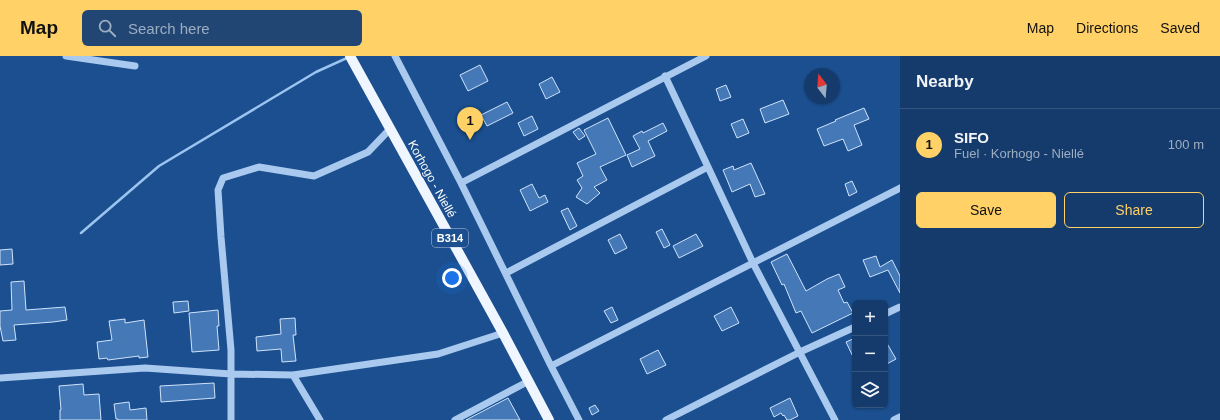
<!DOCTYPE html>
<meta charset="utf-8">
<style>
body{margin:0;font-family:Arial,sans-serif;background:#214673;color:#f1f3f6}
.controls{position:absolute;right:12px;bottom:12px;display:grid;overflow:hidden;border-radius:6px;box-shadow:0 1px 3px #0004}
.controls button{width:36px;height:36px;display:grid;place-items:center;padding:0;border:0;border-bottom:1px solid #33557e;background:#143b6b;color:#f1f3f6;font:20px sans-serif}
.compass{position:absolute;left:804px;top:12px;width:36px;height:36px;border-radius:50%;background:#143b6b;box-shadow:0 1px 3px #0004;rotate:344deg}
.you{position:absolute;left:452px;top:222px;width:14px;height:14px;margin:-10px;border:3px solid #fff;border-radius:50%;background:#1a73e8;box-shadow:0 0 0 6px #1a73e833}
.badge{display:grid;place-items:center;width:26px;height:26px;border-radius:50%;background:#ffd166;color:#111;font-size:13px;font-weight:700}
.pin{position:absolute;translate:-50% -33px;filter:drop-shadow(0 1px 2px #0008)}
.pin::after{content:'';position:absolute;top:21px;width:14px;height:12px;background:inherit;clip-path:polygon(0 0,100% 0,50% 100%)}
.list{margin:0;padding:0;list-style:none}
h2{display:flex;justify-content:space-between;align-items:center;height:52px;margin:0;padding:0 16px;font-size:17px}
h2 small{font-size:13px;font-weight:400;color:#9dadc1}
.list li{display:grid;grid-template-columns:26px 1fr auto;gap:12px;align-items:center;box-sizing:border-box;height:72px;padding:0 16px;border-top:1px solid #33557e}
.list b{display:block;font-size:15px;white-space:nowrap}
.list p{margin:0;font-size:13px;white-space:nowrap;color:#9dadc1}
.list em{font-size:13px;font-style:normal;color:#9dadc1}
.actions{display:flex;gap:8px;padding:12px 16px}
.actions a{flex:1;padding:9px 0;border:1px solid #ffd166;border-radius:6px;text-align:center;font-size:14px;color:#ffd166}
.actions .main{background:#ffd166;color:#111}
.icon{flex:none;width:22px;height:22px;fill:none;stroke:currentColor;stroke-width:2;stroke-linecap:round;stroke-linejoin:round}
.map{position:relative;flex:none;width:900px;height:364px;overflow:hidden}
header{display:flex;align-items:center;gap:24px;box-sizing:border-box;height:56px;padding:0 20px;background:#ffd166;color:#111}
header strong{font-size:19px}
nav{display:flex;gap:22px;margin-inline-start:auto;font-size:14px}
.search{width:280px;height:36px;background:#214673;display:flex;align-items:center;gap:10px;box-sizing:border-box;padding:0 14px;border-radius:6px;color:#9dadc1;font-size:15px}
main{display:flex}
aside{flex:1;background:#143b6b}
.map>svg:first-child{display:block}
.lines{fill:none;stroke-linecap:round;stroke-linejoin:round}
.stream{stroke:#9cc4f0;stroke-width:2.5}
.building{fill:#4478b7;stroke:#cfe3fa}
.minor{stroke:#a9c9ee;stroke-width:7}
.major{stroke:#f0f6ff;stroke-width:10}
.labels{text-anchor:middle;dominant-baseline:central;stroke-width:3;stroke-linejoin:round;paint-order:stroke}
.shield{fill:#1b4f8f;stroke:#bbcadd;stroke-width:1}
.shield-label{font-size:11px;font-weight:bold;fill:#fff}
.street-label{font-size:12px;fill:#fff;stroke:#1b4f8f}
</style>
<header>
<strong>Map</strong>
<div class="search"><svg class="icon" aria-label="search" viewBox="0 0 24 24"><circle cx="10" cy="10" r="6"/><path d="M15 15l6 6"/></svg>Search here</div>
<nav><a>Map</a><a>Directions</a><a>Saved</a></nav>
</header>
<main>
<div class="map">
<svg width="900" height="364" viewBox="0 0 900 364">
<rect width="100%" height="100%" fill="#1b4f8f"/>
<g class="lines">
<!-- stream -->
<path class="stream" d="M 81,177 L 159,110 L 316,16 L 349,1"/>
</g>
<!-- building -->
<path class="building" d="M 480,9 L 488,25 L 468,35 L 460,19 Z
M 552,21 L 560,36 L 546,43 L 539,28 Z
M 726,29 L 731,41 L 720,45 L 716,33 Z
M 783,44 L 789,58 L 765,67 L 760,53 Z
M 507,46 L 513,57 L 487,70 L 481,59 Z
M 864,52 L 869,63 L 854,69 L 862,89 L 848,95 L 843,83 L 824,90 L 817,73 L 836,65 L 835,64 Z
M 532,60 L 538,73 L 524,80 L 518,67 Z
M 608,62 L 626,99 L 600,111 L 607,124 L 594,131 L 600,137 L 587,148 L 576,141 L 582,132 L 577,124 L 583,120 L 577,107 L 596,98 L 584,74 Z
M 743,63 L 749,77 L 737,82 L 731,68 Z
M 663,67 L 667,75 L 648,85 L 655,100 L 632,111 L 627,99 L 640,93 L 633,80 L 642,75 L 643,77 Z
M 579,72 L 585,80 L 579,84 L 573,76 Z
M 751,107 L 765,138 L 755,141 L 750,128 L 732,136 L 723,114 L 733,110 L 734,114 Z
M 852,125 L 857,136 L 849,140 L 845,128 Z
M 532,128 L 539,142 L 545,139 L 548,146 L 530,155 L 520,134 Z
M 568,152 L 577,170 L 570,174 L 561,155 Z
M 662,173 L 670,189 L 664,192 L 656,176 Z
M 620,178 L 627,192 L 615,198 L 608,184 Z
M 696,178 L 703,190 L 679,202 L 673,190 Z
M 12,193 L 13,208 L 0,209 L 0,194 Z
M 787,198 L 806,235 L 827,223 L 839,218 L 845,231 L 838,234 L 844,247 L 847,246 L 853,257 L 812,277 L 801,255 L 796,257 L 784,228 L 782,229 L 771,206 Z
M 876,200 L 880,211 L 892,204 L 900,220 L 900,237 L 888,214 L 870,221 L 863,204 Z
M 24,225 L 26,254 L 65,251 L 67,264 L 53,266 L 14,269 L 16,284 L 3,285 L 0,270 L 0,255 L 12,254 L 11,226 Z
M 188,245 L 189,255 L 174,257 L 173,246 Z
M 612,251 L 618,264 L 611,267 L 604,255 Z
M 731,251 L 739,267 L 722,275 L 714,260 Z
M 218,254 L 219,270 L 217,270 L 219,294 L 192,296 L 189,257 Z
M 295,262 L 296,279 L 293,279 L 296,305 L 282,306 L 281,293 L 257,295 L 256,281 L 281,278 L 280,263 Z
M 125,263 L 125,267 L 144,264 L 148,301 L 139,302 L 139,300 L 108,304 L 107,302 L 99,303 L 97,286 L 112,284 L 109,265 Z
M 855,282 L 855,305 L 846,286 Z
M 885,284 L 896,303 L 885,309 Z
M 658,294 L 666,309 L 647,318 L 640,303 Z
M 214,327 L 215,342 L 161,346 L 160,330 Z
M 83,328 L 84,339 L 99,338 L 101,364 L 60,364 L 60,354 L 61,354 L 59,330 Z
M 508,342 L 520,364 L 466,364 Z
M 790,342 L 798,360 L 790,364 L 787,364 L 784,359 L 783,360 L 781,357 L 774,361 L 770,352 Z
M 129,346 L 130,354 L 146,352 L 147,364 L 118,364 L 118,363 L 116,363 L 114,348 Z
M 595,349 L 599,355 L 592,359 L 589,352 Z"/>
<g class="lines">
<!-- minor -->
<path class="minor" d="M 66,0 L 135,10
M 395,0 L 461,127 L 551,310 L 579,364
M 665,20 L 708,111 L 753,207 L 835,364
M 461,127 L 706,0
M 506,217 L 708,111
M 885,258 L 900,251
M 551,310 L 900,132
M 293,319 L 320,364
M 0,322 L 145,312 L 231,318 L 293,319 L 438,298 L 503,277
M 231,364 L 231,294 L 221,181 L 218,134 L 223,122 L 259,111 L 314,120 L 368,96 L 390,73
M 455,364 L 529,325
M 666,364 L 800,296 L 855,271
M 894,364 L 900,361"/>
<!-- major -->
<path class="major" d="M 350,0 L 503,277 L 549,364"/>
</g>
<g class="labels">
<!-- shield labels -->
<rect class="shield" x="432" y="173" width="36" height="18" rx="3"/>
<g class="shield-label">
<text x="450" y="182">B314</text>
</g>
<!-- street labels -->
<g class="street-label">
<text transform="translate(432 123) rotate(61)">Korhogo - Niellé</text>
</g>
</g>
</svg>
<div class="controls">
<button>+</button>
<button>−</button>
<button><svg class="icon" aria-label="layers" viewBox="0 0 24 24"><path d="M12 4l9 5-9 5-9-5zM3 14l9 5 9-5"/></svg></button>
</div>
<svg class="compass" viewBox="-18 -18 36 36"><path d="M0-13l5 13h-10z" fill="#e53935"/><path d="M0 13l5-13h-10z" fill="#9dadc1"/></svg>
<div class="you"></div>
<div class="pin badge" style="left:470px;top:84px">1</div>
</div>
<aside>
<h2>Nearby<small></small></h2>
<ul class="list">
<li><span class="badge">1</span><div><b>SIFO</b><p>Fuel · Korhogo - Niellé</p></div><em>100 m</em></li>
</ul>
<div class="actions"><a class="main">Save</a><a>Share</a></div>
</aside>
</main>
